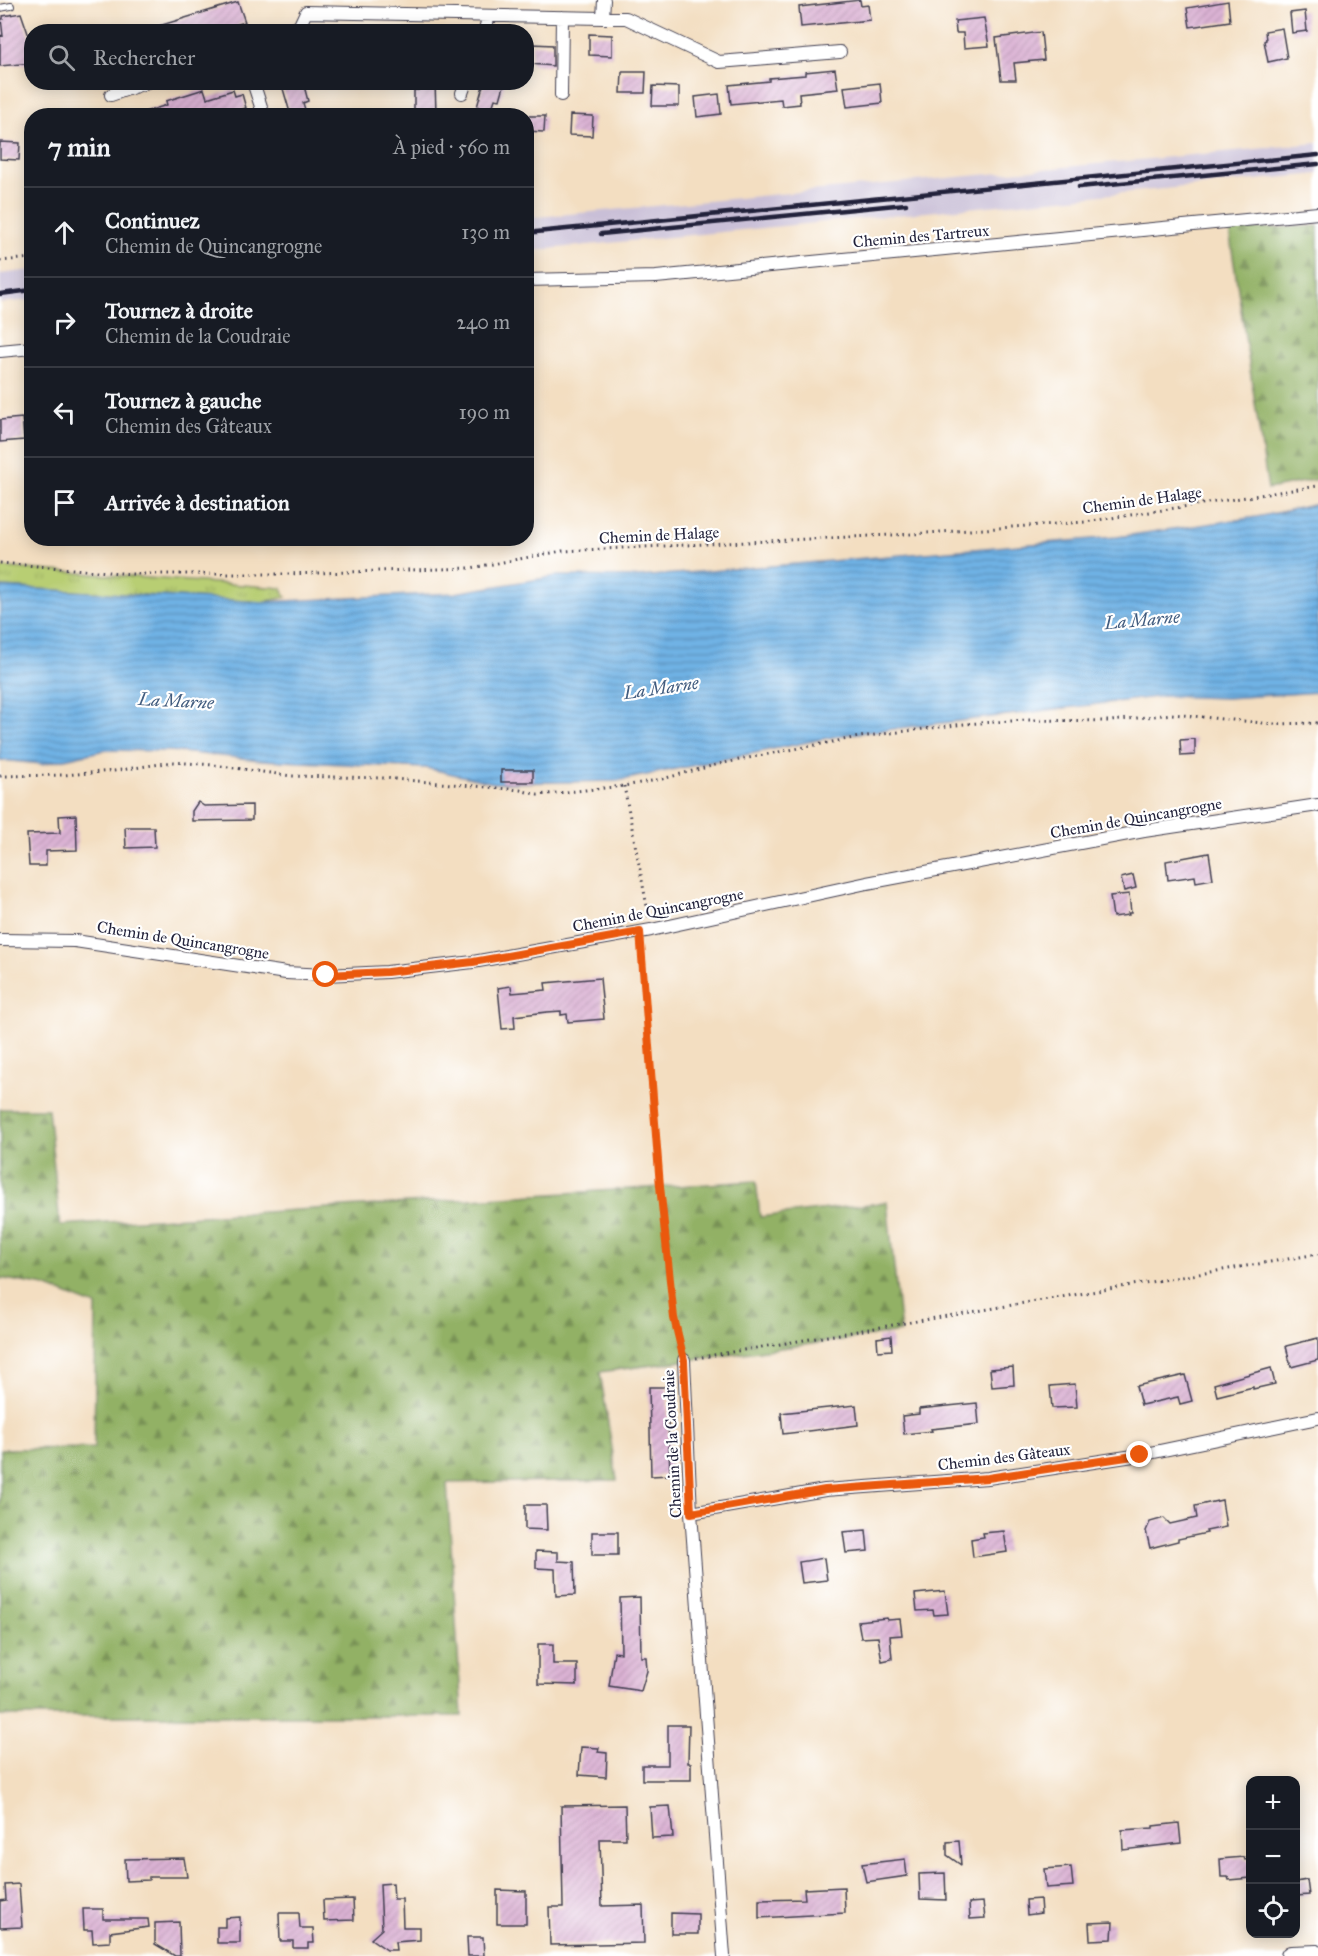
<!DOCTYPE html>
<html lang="fr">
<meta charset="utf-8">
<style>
body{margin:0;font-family:"IM FELL Great Primer",serif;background:#20242c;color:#f1f3f6}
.controls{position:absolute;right:18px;bottom:18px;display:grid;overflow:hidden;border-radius:12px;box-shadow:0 3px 15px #0003}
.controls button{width:54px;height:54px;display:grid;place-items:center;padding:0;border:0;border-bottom:2px solid #363941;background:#171b24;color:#f1f3f6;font:30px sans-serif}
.stop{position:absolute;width:18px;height:18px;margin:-14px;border:4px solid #ea580c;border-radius:50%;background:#fff}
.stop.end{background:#ea580c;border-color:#fff;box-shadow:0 2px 6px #0008}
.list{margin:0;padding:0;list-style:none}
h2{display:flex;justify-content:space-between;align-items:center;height:78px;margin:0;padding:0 24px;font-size:26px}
h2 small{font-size:20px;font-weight:400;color:#9ea1a6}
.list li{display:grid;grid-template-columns:39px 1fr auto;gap:18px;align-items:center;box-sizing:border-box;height:90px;padding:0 24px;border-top:2px solid #363941}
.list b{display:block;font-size:22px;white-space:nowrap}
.list p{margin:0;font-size:20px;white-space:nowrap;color:#9ea1a6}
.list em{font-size:20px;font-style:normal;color:#9ea1a6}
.icon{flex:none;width:33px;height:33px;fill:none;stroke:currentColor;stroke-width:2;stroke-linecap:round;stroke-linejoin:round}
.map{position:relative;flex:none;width:1318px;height:1956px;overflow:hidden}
.search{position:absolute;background:#171b24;box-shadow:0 3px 15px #0003;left:24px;top:24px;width:510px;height:66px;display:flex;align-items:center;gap:15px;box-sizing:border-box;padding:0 21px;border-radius:24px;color:#9ea1a6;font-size:22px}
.panel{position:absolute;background:#171b24;box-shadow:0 3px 15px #0003;left:24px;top:108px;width:510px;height:438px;border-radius:24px}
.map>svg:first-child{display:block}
.industrial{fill:#c9bfd7}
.grass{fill:url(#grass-tufts);stroke:#6d7857;stroke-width:1.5}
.forest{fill:url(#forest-firs);stroke:#5a6a50;stroke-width:1.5}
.water{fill:url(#water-rules);stroke:#496a90;stroke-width:1.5}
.building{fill:url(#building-hatch)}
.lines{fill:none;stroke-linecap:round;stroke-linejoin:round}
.service-casing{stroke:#413e4f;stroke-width:8}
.minor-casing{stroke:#413e4f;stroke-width:14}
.primary-casing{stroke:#413e4f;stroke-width:22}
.path{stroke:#413e4f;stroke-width:3;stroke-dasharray:1.5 4.5;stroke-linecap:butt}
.service{stroke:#fff;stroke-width:6}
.minor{stroke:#fff;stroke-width:12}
.primary{stroke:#fff;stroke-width:20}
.rail{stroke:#22223b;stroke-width:4.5}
.route{stroke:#ea580c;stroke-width:8}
.labels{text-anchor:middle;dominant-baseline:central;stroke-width:4.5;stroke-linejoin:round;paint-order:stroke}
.street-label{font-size:16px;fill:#22223b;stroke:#fff}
.water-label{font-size:18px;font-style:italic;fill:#415c7f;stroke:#fff}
</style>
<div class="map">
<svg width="1318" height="1956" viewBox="0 0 1318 1956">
<defs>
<pattern id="grass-tufts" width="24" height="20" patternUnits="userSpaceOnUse" patternTransform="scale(1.5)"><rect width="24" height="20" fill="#b8ce73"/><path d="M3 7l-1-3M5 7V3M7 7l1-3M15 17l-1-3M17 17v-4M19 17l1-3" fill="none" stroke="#9eb164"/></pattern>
<pattern id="forest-firs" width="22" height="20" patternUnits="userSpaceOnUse" patternTransform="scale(1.5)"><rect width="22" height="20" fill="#92b165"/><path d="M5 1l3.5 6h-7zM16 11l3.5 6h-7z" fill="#779054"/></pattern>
<pattern id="water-rules" width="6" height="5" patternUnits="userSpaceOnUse" patternTransform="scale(1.5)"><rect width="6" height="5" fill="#70b2e5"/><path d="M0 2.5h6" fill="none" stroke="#5c90bb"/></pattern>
<pattern id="building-hatch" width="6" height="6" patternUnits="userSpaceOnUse" patternTransform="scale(1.5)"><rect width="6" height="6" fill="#dbb2d4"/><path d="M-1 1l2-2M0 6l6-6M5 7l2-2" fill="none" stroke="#bc99b7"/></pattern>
</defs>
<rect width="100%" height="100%" fill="#fff"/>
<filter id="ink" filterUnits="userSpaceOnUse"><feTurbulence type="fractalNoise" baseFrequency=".0167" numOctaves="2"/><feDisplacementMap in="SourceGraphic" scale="12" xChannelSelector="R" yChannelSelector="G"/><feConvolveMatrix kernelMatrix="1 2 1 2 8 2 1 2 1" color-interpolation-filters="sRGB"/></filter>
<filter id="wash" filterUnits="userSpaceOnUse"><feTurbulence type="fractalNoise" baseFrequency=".008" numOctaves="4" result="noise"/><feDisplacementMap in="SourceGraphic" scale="24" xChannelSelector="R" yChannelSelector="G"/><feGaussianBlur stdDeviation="1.35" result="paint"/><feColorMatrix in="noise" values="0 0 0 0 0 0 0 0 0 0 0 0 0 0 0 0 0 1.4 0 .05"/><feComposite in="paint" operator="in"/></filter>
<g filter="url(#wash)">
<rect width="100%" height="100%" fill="#f3dec1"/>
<!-- industrial -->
<path class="industrial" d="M 1318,143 L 1318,174 L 527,251 L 527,218 Z
M 31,270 L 31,300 L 0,303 L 0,274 Z"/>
<!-- grass -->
<path class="grass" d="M 0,567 L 282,588 L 286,597 L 263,602 L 0,587 Z"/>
<!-- forest -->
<path class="forest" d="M 1318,226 L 1318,479 L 1268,489 L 1229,230 Z
M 0,1109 L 48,1109 L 60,1225 L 756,1181 L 760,1217 L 887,1202 L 901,1332 L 600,1372 L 617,1480 L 447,1483 L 462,1716 L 0,1716 L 0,1449 L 94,1448 L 96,1306 L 45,1286 L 0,1278 Z"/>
<!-- water -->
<path class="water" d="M 1318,504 L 1318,692 L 1226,698 L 1164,696 L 842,735 L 617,781 L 494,783 L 426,768 L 261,760 L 170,751 L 105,750 L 42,764 L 0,760 L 0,587 L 263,602 L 455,593 L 557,576 L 639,577 L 1117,537 L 1257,517 Z"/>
<g id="blocks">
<!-- building -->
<path class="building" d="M 860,0 L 861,6 L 868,5 L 870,20 L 801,27 L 799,7 Z
M 1228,1 L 1230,21 L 1190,27 L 1187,8 Z
M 238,2 L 245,22 L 238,24 L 240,28 L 228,32 L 152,32 L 152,28 Z
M 1305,11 L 1307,31 L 1292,33 L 1290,13 Z
M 21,13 L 32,45 L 32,63 L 0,66 L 0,35 L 3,36 L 1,19 L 3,19 L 3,16 Z
M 984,18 L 989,46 L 964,48 L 963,33 L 956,33 L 955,21 Z
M 1282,28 L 1287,58 L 1268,62 L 1264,41 L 1266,40 L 1265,31 Z
M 1041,32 L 1044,60 L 1014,63 L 1016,80 L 1001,80 L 996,38 Z
M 589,34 L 612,35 L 612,56 L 589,55 Z
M 532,44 L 553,45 L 553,66 L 531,64 Z
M 835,69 L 838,89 L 799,93 L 800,104 L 782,106 L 781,99 L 731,104 L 729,85 L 769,81 L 769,78 L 805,75 L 805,72 Z
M 622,72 L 646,72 L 645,93 L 621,93 Z
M 281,82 L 303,82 L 308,101 L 303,103 L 307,116 L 291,116 Z
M 418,82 L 435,82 L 436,113 L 414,113 L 414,90 L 418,90 Z
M 484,82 L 505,82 L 500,100 L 495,99 L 491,111 L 477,107 Z
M 880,83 L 882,103 L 847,107 L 844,87 Z
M 653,86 L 679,87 L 679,106 L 652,106 Z
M 204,89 L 207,98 L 233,90 L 235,96 L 242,94 L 246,108 L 220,116 L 212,116 L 210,109 L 188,116 L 141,116 L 141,113 L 167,105 L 166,101 Z
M 719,94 L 721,114 L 697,117 L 695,97 Z
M 570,115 L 593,116 L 592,136 L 569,135 Z
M 526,116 L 545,116 L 544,132 L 526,131 Z
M 0,142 L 20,143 L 19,160 L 0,159 Z
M 22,418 L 24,440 L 0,442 L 0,420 Z
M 1195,739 L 1195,755 L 1181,756 L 1180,740 Z
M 501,770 L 533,770 L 533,782 L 501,782 Z
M 198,802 L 204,806 L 252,805 L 252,820 L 192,821 L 192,811 Z
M 76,815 L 77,850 L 46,851 L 46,866 L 29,866 L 27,834 L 60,833 L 59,816 Z
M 125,827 L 154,827 L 155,847 L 126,848 Z
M 1209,853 L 1213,879 L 1196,882 L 1195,876 L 1168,880 L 1166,861 Z
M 1133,875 L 1136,888 L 1124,891 L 1121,878 Z
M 1129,894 L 1131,913 L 1128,913 L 1129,915 L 1113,917 L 1110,896 Z
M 600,978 L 604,1019 L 568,1022 L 567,1014 L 561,1015 L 561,1011 L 547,1012 L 514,1016 L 515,1028 L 502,1029 L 498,988 L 511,986 L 512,993 L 546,990 L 545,983 Z
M 891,1336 L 892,1350 L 878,1351 L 877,1338 Z
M 1318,1338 L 1318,1360 L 1291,1367 L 1286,1346 Z
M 1013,1367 L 1014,1385 L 992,1387 L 990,1369 Z
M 1271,1368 L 1275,1384 L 1253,1389 L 1253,1387 L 1217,1396 L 1214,1384 Z
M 1185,1375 L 1192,1401 L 1180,1404 L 1178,1397 L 1141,1405 L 1136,1386 Z
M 1075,1384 L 1077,1407 L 1052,1408 L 1050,1386 Z
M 649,1387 L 667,1387 L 670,1475 L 651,1476 Z
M 977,1403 L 979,1424 L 931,1429 L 932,1431 L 904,1434 L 902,1416 L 919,1414 L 919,1409 Z
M 856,1405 L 858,1425 L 783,1434 L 781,1413 Z
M 1222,1500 L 1226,1527 L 1206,1531 L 1207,1533 L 1178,1539 L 1178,1541 L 1150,1548 L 1146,1531 L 1150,1522 L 1164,1518 L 1170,1524 L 1197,1518 L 1195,1506 Z
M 525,1505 L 546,1505 L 547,1530 L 525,1529 Z
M 866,1530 L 868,1551 L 846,1553 L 843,1532 Z
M 1004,1531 L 1007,1552 L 973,1557 L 971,1539 L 984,1537 L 983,1533 Z
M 592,1532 L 618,1532 L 618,1555 L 592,1555 Z
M 536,1551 L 558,1552 L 558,1561 L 574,1562 L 575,1595 L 556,1596 L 555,1569 L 536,1568 Z
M 824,1558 L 827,1580 L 802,1583 L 799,1562 Z
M 945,1591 L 948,1614 L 934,1615 L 933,1610 L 917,1611 L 915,1594 Z
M 640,1597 L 641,1657 L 646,1657 L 647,1671 L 641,1691 L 609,1686 L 614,1652 L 621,1653 L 620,1598 Z
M 887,1618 L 888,1620 L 900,1619 L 902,1635 L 890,1636 L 892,1659 L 882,1661 L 878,1637 L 861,1638 L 858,1621 Z
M 538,1644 L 553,1644 L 553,1664 L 577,1664 L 577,1685 L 538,1684 Z
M 668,1725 L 689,1725 L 688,1763 L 691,1763 L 691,1780 L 642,1780 L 642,1765 L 668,1765 Z
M 581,1747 L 599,1748 L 598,1752 L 607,1753 L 606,1777 L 579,1775 Z
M 625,1805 L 626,1839 L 600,1839 L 602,1906 L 643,1905 L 644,1943 L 550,1945 L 549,1907 L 563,1907 L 561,1806 Z
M 670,1806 L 673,1837 L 652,1838 L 650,1807 Z
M 1179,1823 L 1181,1843 L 1123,1850 L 1122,1830 L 1153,1828 L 1153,1826 Z
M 959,1841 L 961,1865 L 947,1855 L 947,1842 Z
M 1244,1857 L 1245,1860 L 1251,1859 L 1251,1878 L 1229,1880 L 1228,1877 L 1221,1877 L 1220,1859 Z
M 184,1858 L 187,1877 L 149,1877 L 149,1880 L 126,1881 L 125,1859 Z
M 905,1859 L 907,1876 L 866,1882 L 862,1864 Z
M 1071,1867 L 1073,1886 L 1046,1888 L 1044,1869 Z
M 945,1873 L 946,1900 L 920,1899 L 919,1874 Z
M 1307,1880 L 1309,1895 L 1296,1896 L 1296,1882 Z
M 393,1883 L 394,1899 L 402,1899 L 403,1927 L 420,1927 L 420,1940 L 395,1942 L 396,1950 L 387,1950 L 371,1939 L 382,1929 L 380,1884 Z
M 19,1884 L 22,1927 L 0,1928 L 0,1901 L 6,1900 L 5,1885 Z
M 844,1887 L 845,1913 L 759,1918 L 759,1900 L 805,1899 L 804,1889 Z
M 497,1890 L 526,1891 L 526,1924 L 497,1924 Z
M 353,1899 L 354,1920 L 324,1921 L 323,1900 Z
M 1040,1899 L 1041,1913 L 1027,1915 L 1026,1900 Z
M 983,1902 L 985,1918 L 970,1919 L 969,1903 Z
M 83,1909 L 103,1909 L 103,1919 L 148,1919 L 149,1927 L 110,1932 L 110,1942 L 93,1943 L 92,1930 L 84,1930 Z
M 279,1913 L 299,1913 L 300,1928 L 313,1928 L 314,1943 L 308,1943 L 308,1948 L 293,1948 L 293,1941 L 280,1941 Z
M 671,1913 L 698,1914 L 698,1934 L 671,1934 Z
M 240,1917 L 240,1943 L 217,1943 L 217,1927 L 225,1927 L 225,1918 Z
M 179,1922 L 180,1956 L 175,1956 L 155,1944 L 155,1923 Z
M 1113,1922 L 1112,1939 L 1090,1940 L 1089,1923 Z
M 467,1937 L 483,1937 L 484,1956 L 468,1956 Z"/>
</g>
</g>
<g filter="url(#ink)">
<use href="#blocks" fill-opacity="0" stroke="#413e4f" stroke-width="1.5"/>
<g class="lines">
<!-- service casing -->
<g class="service-casing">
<path id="service" d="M 0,8 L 11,6"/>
</g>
<!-- minor casing -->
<g class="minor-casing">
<path id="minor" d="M 603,18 L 626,18 L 719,62 L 840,52
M 284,32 L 299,27 L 306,12 L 603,18 L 604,0
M 484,32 L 489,16
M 253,82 L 264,116
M 462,93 L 466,82
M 111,95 L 148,82
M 561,95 L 562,17
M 526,280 L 656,277 L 1318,213
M 0,351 L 32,348
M 0,940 L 75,941 L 286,973 L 326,975 L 387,972 L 473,962 L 651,930 L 867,883 L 1144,831 L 1318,805
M 684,1360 L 691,1513 L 724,1956
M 691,1513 L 825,1490 L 988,1478 L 1140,1455 L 1318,1418"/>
</g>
<!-- primary casing -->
<g class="primary-casing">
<path id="primary" d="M 1291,1956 L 1318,1955"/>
</g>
<!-- path -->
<path class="path" d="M 0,261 L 32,258
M 0,563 L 132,574 L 288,574 L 471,568 L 562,551 L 912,534 L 1085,522 L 1318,486
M 0,776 L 64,775 L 114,771 L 173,762 L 214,765 L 291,776 L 383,778 L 520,790 L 538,795 L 624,786 L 662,779 L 719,764 L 773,753 L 859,737 L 964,724 L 1026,720 L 1111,721 L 1172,714 L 1273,724 L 1318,723
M 624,786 L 649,917
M 641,946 L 660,1186 L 674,1318 L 681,1348
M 696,1358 L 1318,1254"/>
<!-- service -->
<use href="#service" class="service"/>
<!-- minor -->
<use href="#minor" class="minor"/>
<!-- primary -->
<use href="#primary" class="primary"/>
<!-- rail -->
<path class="rail" d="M 1079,187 L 1318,164
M 526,233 L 1318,155
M 601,234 L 906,204
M 0,294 L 32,290"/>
</g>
</g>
<g class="lines" filter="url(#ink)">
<!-- route -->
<path class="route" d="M 326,975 L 387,972 L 473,962 L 640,932 L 660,1186 L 674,1318 L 684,1360 L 691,1513 L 825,1490 L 988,1478 L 1140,1455"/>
</g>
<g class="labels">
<!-- street labels -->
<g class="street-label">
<text transform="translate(921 236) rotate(-5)">Chemin des Tartreux</text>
<text transform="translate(1142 500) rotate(-8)">Chemin de Halage</text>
<text transform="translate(659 535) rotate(-3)">Chemin de Halage</text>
<text transform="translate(1136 818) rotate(-10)">Chemin de Quincangrogne</text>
<text transform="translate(658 910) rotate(-11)">Chemin de Quincangrogne</text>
<text transform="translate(183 940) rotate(9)">Chemin de Quincangrogne</text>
<text transform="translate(672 1444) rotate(-93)">Chemin de la Coudraie</text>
<text transform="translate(1004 1457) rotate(-7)">Chemin des Gâteaux</text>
</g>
<!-- water labels -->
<g class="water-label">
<text transform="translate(1142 620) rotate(-5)">La Marne</text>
<text transform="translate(661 688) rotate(-8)">La Marne</text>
<text transform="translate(176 701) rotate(3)">La Marne</text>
</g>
</g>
</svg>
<div class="controls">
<button>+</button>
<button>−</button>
<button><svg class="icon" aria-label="locate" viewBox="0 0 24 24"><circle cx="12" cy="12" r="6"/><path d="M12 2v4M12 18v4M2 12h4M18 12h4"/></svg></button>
</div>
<div class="stop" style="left:326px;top:975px"></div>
<div class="stop end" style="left:1140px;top:1455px"></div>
<div class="search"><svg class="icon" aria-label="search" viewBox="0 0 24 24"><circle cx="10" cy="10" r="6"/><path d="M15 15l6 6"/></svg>Rechercher</div>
<section class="panel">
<h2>7 min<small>À pied · 560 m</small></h2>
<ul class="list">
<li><svg class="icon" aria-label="ahead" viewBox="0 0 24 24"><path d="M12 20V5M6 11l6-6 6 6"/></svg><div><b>Continuez</b><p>Chemin de Quincangrogne</p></div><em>130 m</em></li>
<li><svg class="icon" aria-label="right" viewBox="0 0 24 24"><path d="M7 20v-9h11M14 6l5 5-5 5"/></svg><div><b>Tournez à droite</b><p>Chemin de la Coudraie</p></div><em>240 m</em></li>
<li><svg class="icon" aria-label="left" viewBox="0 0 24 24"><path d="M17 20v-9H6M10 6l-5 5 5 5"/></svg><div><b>Tournez à gauche</b><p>Chemin des Gâteaux</p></div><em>190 m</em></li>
<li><svg class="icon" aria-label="arrive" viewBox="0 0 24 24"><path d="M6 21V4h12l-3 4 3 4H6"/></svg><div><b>Arrivée à destination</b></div></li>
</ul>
</section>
</div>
